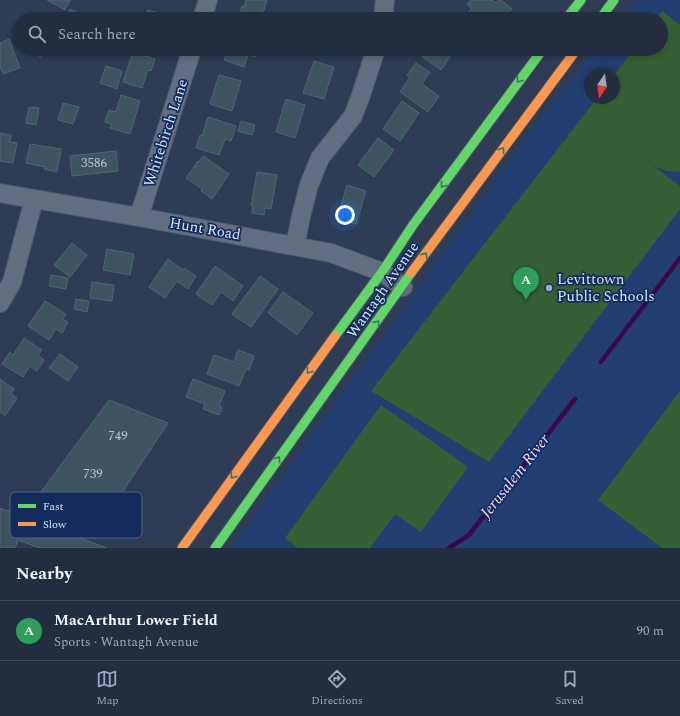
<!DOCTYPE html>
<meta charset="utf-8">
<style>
body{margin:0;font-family:Spectral,serif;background:#2e394b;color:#f1f3f6}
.compass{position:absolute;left:584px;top:68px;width:36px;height:36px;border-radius:50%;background:#222d40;box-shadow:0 2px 6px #0003;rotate:193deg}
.you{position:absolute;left:345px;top:215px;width:14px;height:14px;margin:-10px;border:3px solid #fff;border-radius:50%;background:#1a73e8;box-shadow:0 0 0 6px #1a73e833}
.badge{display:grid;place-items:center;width:26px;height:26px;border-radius:50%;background:#9ba9c2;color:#fff;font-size:13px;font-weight:700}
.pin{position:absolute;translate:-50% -33px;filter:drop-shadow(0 1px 2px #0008)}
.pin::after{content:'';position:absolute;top:21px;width:14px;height:12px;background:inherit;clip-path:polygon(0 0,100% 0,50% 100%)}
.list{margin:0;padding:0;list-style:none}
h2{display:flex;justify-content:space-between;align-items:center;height:52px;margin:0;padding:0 16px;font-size:17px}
h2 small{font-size:13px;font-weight:400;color:#a2a8b1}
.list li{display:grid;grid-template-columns:26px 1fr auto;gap:12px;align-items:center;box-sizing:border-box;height:60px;padding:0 16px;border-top:1px solid #3f4959}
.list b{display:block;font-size:15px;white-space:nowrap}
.list p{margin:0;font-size:13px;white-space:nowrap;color:#a2a8b1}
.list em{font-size:13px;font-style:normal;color:#a2a8b1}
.icon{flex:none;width:22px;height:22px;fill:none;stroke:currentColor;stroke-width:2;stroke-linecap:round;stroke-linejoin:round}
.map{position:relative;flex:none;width:680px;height:548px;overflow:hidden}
.search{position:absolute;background:#222d40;box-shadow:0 2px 6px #0003;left:12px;right:12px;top:12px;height:44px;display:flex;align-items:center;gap:10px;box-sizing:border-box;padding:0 14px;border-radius:22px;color:#a2a8b1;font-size:15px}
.sheet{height:112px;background:#222d40}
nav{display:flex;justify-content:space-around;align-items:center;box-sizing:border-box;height:56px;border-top:1px solid #3f4959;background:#222d40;font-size:11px;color:#a2a8b1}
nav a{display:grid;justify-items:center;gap:2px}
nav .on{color:#9ba9c2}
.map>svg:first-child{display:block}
.built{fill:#233e71;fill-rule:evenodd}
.green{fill:#356035}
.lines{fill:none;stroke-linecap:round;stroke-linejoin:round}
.stream{stroke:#3d0849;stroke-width:4.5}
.building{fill:#3f5461;stroke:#4e6775}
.street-casing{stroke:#4f5a6f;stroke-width:20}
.fast-casing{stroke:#4f5a6f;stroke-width:11}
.slow-casing{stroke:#4f5a6f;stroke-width:11}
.street{stroke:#646e82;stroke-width:18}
.fast{stroke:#63d668;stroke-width:9}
.slow{stroke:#ff974d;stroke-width:9}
.oneway{stroke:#377861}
.poi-dot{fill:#9ba9c2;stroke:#132c5b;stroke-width:1.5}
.labels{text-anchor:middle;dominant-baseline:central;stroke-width:3.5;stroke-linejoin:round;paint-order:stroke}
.number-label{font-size:13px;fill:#b0c0d5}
.street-label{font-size:15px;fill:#d6e4fc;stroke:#132c5b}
.poi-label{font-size:15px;fill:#d6e4fc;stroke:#132c5b;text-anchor:start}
.water-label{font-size:16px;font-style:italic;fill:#f5d5fa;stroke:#132c5b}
.key{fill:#132c5b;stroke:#4e638b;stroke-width:1}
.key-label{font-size:11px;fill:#d6e4fc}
</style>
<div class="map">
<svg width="680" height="548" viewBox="0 0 680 548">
<rect width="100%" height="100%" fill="#2e3c56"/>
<!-- built -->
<path class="built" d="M 636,0 L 680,0 L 680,548 L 231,548 L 541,117 L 596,49 L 661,49 L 661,19 L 620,19 ZM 590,74 L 614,74 L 614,98 L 590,98 Z"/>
<!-- green -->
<path class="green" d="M 662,11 L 680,25 L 680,172 L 667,171 L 653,166 L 680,186 L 680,209 L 489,462 L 371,391 L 597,98 L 614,98 L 614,75 L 634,49 L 661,49 L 661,19 L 656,19 Z
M 680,391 L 680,548 L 662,548 L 598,500 Z
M 381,405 L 468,467 L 421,532 L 395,514 L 370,548 L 298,548 L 285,538 Z"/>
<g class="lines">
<!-- stream -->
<path class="stream" d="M 601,362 L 680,258
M 449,548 L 469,535 L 575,399"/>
</g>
<!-- building -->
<path class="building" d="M 47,0 L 70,0 L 65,10 Z
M 246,0 L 267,0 L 261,19 L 238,19 L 242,6 L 244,7 Z
M 471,0 L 492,0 L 496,3 L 499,0 L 501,0 L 512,9 L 504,19 L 469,19 L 465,16 L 472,8 L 467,4 Z
M 70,9 L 85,16 L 83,19 L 64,19 Z
M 148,10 L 168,16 L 167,19 L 145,19 Z
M 42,13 L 48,19 L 36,19 Z
M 9,39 L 20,68 L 3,74 L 0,67 L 0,43 Z
M 32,49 L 49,49 L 40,57 Z
M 228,49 L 258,49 L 255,57 L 248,55 L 244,67 L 224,60 Z
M 319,49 L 341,49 L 339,55 Z
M 414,49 L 445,49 L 452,54 L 441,70 L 413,50 Z
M 133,52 L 155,59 L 151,71 L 148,70 L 142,88 L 123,82 Z
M 314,61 L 334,67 L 324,99 L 303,93 Z
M 416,63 L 430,72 L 422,84 L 439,96 L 428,112 L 400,92 L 410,77 L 407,75 Z
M 106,66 L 122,71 L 117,89 L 100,83 Z
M 219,75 L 241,81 L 232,111 L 210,104 Z
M 121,95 L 140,101 L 130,134 L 110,128 L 112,124 L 105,122 L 109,110 L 116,112 Z
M 286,99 L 305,105 L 295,138 L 276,132 Z
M 402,101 L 419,113 L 400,141 L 383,129 Z
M 63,103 L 79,107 L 73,124 L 58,120 Z
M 29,107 L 39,108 L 36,125 L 26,123 Z
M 208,117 L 236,126 L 231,141 L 225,139 L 219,155 L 196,148 L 200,135 L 202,136 Z
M 241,121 L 255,125 L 252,135 L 238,131 Z
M 0,133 L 11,135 L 10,142 L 17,143 L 13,163 L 0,161 Z
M 378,138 L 394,150 L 374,177 L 358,165 Z
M 30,144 L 61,149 L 57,172 L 44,169 L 45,167 L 26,163 Z
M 116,151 L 118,171 L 72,176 L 70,156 Z
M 203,156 L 229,174 L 212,199 L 201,191 L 202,189 L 186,178 L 198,161 L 199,162 Z
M 257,172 L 277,175 L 271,209 L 265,208 L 264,215 L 252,213 L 253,206 L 251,206 Z
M 347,185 L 366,191 L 356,224 L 337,219 Z
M 72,243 L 87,255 L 70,277 L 54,265 Z
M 107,249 L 134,254 L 130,275 L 103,270 Z
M 168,259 L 183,270 L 184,268 L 196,276 L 188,289 L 177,281 L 165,298 L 149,287 Z
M 215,266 L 243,286 L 233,301 L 221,292 L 212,305 L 196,294 Z
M 51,275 L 68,278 L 66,289 L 49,286 Z
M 260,276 L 278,289 L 251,327 L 232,314 Z
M 92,282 L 114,285 L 112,301 L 90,298 Z
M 283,292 L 313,313 L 297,335 L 268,313 Z
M 76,299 L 89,301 L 87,312 L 74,309 Z
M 45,301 L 66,314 L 63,319 L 68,322 L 62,333 L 56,329 L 49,340 L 28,326 Z
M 24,338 L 42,350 L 38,355 L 44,360 L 37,371 L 30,366 L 23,377 L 2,364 L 10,352 L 13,355 Z
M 238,350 L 254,356 L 249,370 L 246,369 L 239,386 L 207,374 L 214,355 L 234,362 Z
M 60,354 L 78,367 L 68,381 L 49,368 Z
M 0,379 L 14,389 L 11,394 L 17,398 L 5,416 L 0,412 Z
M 193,379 L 225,391 L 219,406 L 222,407 L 219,415 L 203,409 L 205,404 L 186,397 Z
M 109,400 L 168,423 L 99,528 L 32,504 Z
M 0,508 L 107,548 L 40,548 L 18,540 L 15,548 L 0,548 Z"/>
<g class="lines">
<!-- street casing -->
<g class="street-casing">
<path id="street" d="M 202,19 L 208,0
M 383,19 L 385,0
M 0,193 L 139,217 L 331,253 L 382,272 L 403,287
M 139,217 L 192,49
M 295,246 L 301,216 L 309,185 L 320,158 L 353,116 L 360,98 L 376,49
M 0,303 L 12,282 L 34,199"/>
</g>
<!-- fast casing -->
<g class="fast-casing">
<path id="fast" d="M 566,19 L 581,0
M 600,19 L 614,0
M 335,336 L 382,272 L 413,225 L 543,49
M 215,548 L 411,273"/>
</g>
<!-- slow casing -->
<g class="slow-casing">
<path id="slow" d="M 411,273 L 577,49
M 182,548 L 335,336"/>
</g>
<!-- street -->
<use href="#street" class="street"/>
<!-- fast -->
<use href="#fast" class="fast"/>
<!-- slow -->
<use href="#slow" class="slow"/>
</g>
<!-- one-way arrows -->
<defs><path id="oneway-chevron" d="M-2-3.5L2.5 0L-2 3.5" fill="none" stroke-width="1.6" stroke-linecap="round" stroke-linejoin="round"/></defs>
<g class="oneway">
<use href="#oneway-chevron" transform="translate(519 80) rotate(126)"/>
<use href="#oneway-chevron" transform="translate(502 150) rotate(-54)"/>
<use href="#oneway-chevron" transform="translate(443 185) rotate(126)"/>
<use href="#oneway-chevron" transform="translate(425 255) rotate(-55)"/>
<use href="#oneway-chevron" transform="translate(377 323) rotate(-54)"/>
<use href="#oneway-chevron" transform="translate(309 371) rotate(126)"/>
<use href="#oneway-chevron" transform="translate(278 459) rotate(-54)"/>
<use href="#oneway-chevron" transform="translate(233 476) rotate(126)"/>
</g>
<!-- markers -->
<circle class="poi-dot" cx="549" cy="288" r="4"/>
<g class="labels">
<!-- number labels -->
<g class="number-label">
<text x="94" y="163">3586</text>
<text x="118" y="436">749</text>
<text x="93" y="474">739</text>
</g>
<!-- street labels -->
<g class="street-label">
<text transform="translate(166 133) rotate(-72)">Whitebirch Lane</text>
<text transform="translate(205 229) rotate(10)">Hunt Road</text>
<text transform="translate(383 290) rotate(-55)">Wantagh Avenue</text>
</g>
<!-- poi labels -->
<g class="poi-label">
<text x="557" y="279">Levittown<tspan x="557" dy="17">Public Schools</tspan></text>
</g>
<!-- water labels -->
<g class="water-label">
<text transform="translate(515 476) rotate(-52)">Jerusalem River</text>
</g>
</g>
<!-- legend -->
<rect x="10" y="492" width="132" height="46" rx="6" class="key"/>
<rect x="18" y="504" width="18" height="4" fill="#63d668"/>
<rect x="18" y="522" width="18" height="4" fill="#ff974d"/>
<g class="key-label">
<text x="43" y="510">Fast</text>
<text x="43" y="528">Slow</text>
</g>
</svg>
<svg class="compass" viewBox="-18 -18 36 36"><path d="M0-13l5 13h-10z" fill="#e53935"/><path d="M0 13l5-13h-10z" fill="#a2a8b1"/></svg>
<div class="you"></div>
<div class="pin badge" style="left:526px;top:300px;background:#2e9e5b">A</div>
<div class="search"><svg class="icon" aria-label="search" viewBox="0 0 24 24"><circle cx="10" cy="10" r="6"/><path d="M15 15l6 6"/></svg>Search here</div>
</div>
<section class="sheet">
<h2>Nearby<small></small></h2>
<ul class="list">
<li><span class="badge" style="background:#2e9e5b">A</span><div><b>MacArthur Lower Field</b><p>Sports · Wantagh Avenue</p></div><em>90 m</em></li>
</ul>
</section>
<nav>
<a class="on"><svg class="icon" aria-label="map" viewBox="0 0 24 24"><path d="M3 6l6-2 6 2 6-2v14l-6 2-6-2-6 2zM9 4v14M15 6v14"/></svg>Map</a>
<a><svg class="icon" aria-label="directions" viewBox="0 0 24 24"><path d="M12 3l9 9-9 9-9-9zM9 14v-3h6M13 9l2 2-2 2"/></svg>Directions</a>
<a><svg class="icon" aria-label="saved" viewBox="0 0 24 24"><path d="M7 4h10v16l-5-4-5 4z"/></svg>Saved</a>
</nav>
